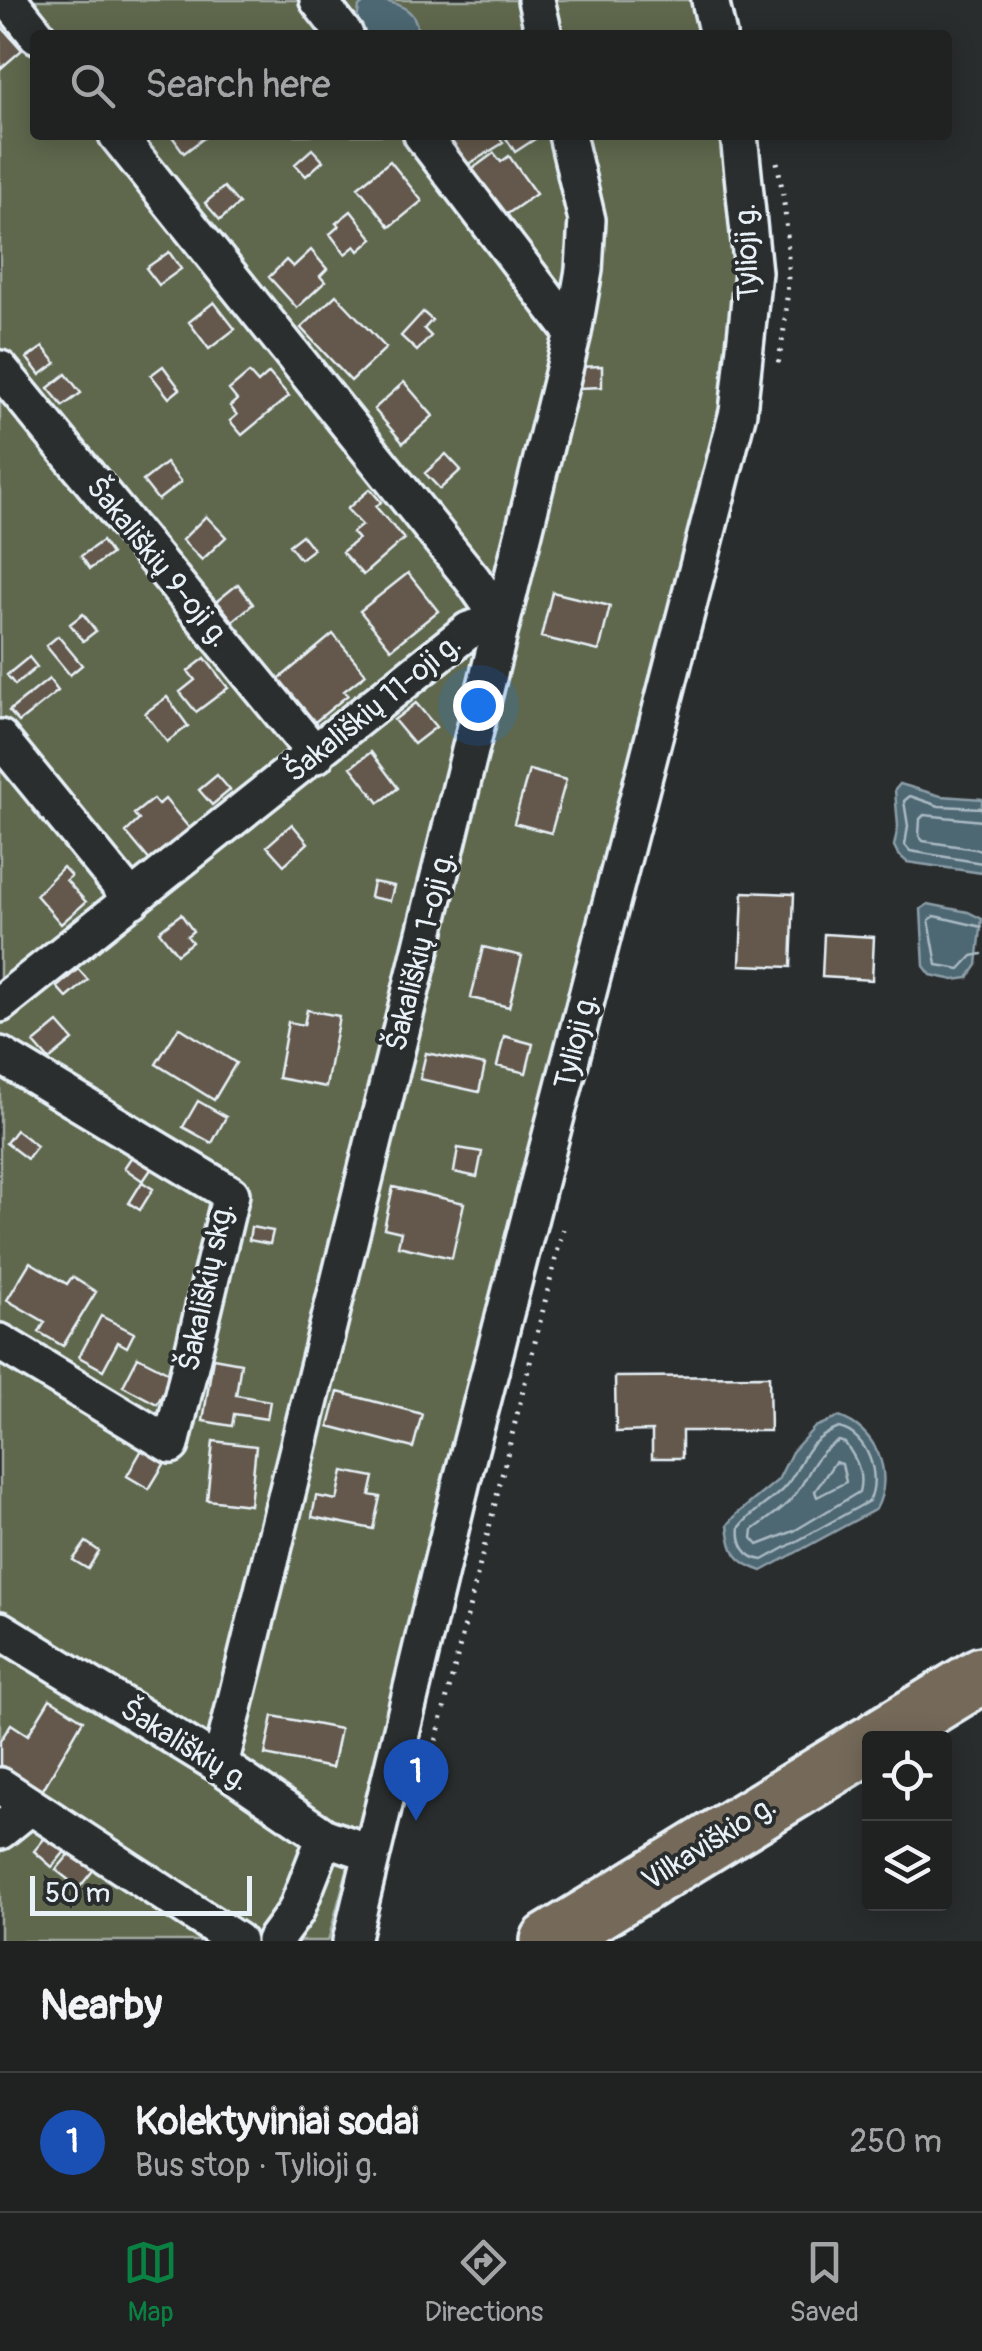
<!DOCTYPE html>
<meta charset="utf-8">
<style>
body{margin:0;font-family:Pangolin,sans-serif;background:#2d2f2f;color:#f1f3f6}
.controls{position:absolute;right:30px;bottom:30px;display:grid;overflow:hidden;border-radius:10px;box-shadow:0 5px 25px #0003}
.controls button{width:90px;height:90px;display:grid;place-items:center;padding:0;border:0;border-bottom:2px solid #3d3f40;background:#202222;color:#f1f3f6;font:50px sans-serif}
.scale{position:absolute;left:30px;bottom:25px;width:222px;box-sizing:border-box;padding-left:10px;border:5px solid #e8f1f8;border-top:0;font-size:28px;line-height:35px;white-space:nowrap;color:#e8f1f8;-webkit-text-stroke:8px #2a2d2e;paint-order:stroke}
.you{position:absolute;left:478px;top:705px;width:35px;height:35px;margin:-25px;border:8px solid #fff;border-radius:50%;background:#1a73e8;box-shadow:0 0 0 15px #1a73e833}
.badge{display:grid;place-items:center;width:65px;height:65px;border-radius:50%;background:#0b8043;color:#fff;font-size:32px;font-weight:700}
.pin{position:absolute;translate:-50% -82px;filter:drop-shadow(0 2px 5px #0008)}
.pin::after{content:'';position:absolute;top:52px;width:35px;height:30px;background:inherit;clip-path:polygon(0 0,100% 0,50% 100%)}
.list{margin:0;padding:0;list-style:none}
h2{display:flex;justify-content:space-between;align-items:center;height:130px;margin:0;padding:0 40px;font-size:42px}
h2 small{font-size:32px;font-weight:400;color:#a2a4a5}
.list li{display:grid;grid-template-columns:65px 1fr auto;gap:30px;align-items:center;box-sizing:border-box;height:140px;padding:0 40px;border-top:2px solid #3d3f40}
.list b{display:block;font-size:38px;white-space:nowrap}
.list p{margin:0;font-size:32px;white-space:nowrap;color:#a2a4a5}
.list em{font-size:32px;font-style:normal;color:#a2a4a5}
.icon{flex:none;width:55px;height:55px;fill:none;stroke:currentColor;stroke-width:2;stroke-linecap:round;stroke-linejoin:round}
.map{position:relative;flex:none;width:982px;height:1941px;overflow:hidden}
.search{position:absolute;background:#202222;box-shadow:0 5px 25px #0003;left:30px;right:30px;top:30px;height:110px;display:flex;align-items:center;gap:25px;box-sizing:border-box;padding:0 35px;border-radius:10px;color:#a2a4a5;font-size:38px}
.sheet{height:270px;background:#202222}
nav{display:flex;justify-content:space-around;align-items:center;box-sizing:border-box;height:140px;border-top:2px solid #3d3f40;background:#202222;font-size:28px;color:#a2a4a5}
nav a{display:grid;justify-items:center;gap:5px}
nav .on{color:#0b8043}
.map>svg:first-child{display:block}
.green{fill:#5e674e;stroke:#a3aca3;stroke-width:2.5}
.water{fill:#4e6773;stroke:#8c9ea8;stroke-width:2.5}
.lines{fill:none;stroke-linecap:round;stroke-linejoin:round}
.shore{stroke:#aabac3;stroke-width:2.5}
.building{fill:#63594b;stroke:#e8f1f8;stroke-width:2.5}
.street-casing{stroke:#e8f1f8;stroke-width:42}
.highway-casing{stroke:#e8f1f8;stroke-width:62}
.path{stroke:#e8f1f8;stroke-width:5;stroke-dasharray:2.5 8;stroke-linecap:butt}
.street{stroke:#2a2d2e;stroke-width:35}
.highway{stroke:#746a5a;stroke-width:55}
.labels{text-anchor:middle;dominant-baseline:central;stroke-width:8;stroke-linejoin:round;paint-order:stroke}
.street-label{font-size:30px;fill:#e8f1f8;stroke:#2a2d2e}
</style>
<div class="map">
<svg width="982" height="1941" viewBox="0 0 982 1941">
<rect width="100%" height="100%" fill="#2a2d2e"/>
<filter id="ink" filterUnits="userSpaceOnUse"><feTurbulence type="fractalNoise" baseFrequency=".01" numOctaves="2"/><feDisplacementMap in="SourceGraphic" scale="20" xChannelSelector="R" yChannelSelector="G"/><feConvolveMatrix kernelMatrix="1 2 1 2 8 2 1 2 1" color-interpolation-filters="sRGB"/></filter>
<g filter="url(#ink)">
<!-- green -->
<path class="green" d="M 0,0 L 710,0 L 718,35 L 35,35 L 35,135 L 739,135 L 738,412 L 328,1941 L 0,1941 Z"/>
<!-- water -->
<path class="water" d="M 367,0 C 390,0 420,6 417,35 L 361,35 L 356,28 L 359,7 Z
M 900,784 L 941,796 L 982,799 L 982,873 L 907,862 L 898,854 L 894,846 L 898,826 L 895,790 Z
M 928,904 L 968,912 L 982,919 L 977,965 L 968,978 L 954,980 L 931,975 L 924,966 L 921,909 Z
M 839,1417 C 876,1429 895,1474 876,1509 L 762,1571 C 735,1562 731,1552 728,1525 L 737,1514 L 778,1480 L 792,1452 L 815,1427 Z"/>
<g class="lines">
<!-- shore -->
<path class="shore" d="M 982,808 L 939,806 L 910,796 L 904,801 L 908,826 L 905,845 L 910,851 L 982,863
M 982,821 L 924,815 L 920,819 L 919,836 L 923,841 L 982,850
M 982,927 L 935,916 L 929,920 L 937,965 L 960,969 L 972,956 L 982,954
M 839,1428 C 867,1434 882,1476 869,1501 L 763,1560 C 745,1558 738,1543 740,1527 C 751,1512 769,1503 782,1490 C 806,1466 797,1445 839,1428 Z
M 839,1441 L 845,1443 C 856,1458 864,1473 859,1492 L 794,1531 L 758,1545 L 752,1538 L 753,1530 C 767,1519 787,1507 797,1492 C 811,1472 815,1452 839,1441 Z
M 835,1462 L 842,1464 L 846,1482 L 817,1497 L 815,1491 Z"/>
</g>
<!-- building -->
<path class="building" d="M 0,25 L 22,50 L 0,69 Z
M 171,135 L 208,135 L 184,153 Z
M 444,135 L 498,135 L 503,143 L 464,167 Z
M 504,135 L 541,135 L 515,152 Z
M 312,149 L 323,161 L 306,176 L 295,164 Z
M 494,153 L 501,162 L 509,156 L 536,194 L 496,222 L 469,185 L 478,178 L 472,169 Z
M 390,161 L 422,201 L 390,227 L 358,187 Z
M 224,187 L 239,204 L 220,220 L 205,203 Z
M 351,211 L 373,239 L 359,251 L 355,246 L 345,254 L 330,234 L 339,226 L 336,223 Z
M 311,250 L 327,269 L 320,276 L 325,282 L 297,308 L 269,277 L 286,260 L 293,267 Z
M 169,252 L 181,269 L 159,285 L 146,268 Z
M 336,295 L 386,348 L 351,381 L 301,328 Z
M 214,302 L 235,329 L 209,349 L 189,322 Z
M 423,312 L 432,320 L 424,329 L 431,336 L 417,351 L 401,336 Z
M 43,347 L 56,363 L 40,375 L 27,358 Z
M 163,366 L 180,389 L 169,398 L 151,375 Z
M 602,366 L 602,387 L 578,388 L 578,367 Z
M 249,373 L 258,383 L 269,373 L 289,396 L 242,435 L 230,421 L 237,415 L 230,406 L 237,400 L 229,390 Z
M 66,374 L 81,393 L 63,406 L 48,388 Z
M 404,382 L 433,416 L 403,443 L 374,409 Z
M 446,454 L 461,470 L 440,489 L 425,473 Z
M 166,463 L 181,482 L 158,500 L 143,481 Z
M 370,489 L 381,502 L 376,507 L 404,539 L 363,575 L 342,552 L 358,539 L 352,533 L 362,525 L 347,509 Z
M 206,516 L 226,537 L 202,560 L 182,540 Z
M 302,535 L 313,549 L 300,559 L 289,545 Z
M 102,541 L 111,554 L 90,569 L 81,556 Z
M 408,573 L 438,611 L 391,649 L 360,611 Z
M 238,584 L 253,604 L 233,621 L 217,601 Z
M 552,592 L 610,606 L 599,651 L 541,637 Z
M 83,614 L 96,631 L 83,641 L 70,624 Z
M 333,634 L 366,674 L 344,691 L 348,695 L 315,722 L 279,679 Z
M 58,636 L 82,665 L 70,675 L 46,646 Z
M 29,657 L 37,667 L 15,685 L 7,675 Z
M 205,658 L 228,688 L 196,712 L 180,692 L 195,680 L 188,671 Z
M 49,679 L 58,691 L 19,722 L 9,711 Z
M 167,697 L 188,726 L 167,742 L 145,713 Z
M 416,703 L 436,727 L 414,744 L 394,720 Z
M 371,752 L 398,788 L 379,803 L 351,767 Z
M 529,770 L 566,780 L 551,833 L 514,823 Z
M 217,775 L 230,790 L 212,805 L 199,790 Z
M 153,799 L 158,805 L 165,799 L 190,829 L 151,862 L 126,832 L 139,820 L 134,814 Z
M 292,824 L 308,843 L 284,865 L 267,846 Z
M 63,867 L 71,876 L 66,880 L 86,902 L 61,924 L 36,895 Z
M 373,882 L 394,886 L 390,901 L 370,897 Z
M 743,892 L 794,894 L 791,967 L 740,965 Z
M 181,914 L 193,931 L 187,936 L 192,942 L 177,954 L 159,931 Z
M 824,934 L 874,937 L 872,980 L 822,977 Z
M 483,947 L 522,956 L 509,1007 L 471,998 Z
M 78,969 L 88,980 L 67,998 L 57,987 Z
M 307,1010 L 339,1016 L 326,1087 L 278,1078 L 288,1022 L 304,1025 Z
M 58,1023 L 73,1040 L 49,1060 L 34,1043 Z
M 179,1027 L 236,1063 L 214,1100 L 156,1064 Z
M 504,1036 L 533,1044 L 526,1073 L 497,1066 Z
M 426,1053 L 485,1065 L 479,1092 L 420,1079 Z
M 198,1101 L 226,1117 L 212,1143 L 183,1127 Z
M 16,1130 L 37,1146 L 27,1159 L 6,1143 Z
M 458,1148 L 482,1152 L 477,1177 L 454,1172 Z
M 137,1149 L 156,1162 L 143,1181 L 124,1168 Z
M 142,1182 L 153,1189 L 140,1210 L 129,1203 Z
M 393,1187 L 464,1203 L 452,1258 L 398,1246 L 401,1232 L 384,1228 Z
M 251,1227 L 273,1231 L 270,1244 L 249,1240 Z
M 30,1262 L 67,1284 L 72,1277 L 96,1292 L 63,1346 L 39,1332 L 45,1322 L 7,1300 Z
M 101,1316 L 134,1333 L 127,1347 L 118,1342 L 103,1370 L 79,1357 Z
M 138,1357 L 173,1375 L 157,1404 L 123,1386 Z
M 213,1358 L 241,1363 L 236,1395 L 270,1401 L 267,1419 L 234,1414 L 232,1426 L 203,1421 Z
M 769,1376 L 770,1431 L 682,1431 L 682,1458 L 652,1458 L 652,1431 L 616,1432 L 615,1377 Z
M 338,1392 L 422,1414 L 413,1448 L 329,1426 Z
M 213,1441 L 256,1446 L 250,1505 L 207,1500 Z
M 143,1448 L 166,1461 L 149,1489 L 127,1476 Z
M 343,1471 L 374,1477 L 370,1495 L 380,1497 L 373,1529 L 312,1517 L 316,1496 L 337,1500 Z
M 86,1542 L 99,1551 L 88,1569 L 73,1560 Z
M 50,1699 L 83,1720 L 42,1791 L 0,1765 L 0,1741 L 11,1724 L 28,1735 Z
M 273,1716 L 340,1729 L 332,1768 L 265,1755 Z
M 49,1833 L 67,1849 L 52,1867 L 34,1851 Z
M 73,1850 L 95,1868 L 79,1888 L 56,1870 Z"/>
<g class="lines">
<!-- street casing -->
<g class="street-casing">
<path id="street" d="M 9,0 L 37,35
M 318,0 L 345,35
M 536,0 L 544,35
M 710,0 L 718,35
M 422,135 L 573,333
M 0,369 L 316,755
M 0,738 L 132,900
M 0,1004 L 469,630 L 501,620 L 473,580 L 117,135
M 0,1055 L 231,1194 L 171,1445 L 0,1342
M 0,1630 L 220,1765 L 325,1837 L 372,1853
M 220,1765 L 573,333 L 584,270 L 587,220 L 567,135
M 0,1786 L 237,1941
M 0,1831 L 31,1806
M 274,1941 L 296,1911 L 325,1837
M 351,1941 L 463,1476 L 738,412 L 753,272 L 739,135"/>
</g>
<!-- highway casing -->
<g class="highway-casing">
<path id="highway" d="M 879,1738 L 982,1675
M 549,1941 L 870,1744"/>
</g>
<!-- path -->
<path class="path" d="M 777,162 C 791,228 792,297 778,364
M 426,1769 L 430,1766 L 563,1229"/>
<!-- street -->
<use href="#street" class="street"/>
<!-- highway -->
<use href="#highway" class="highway"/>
</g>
</g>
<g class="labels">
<!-- street labels -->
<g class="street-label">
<text transform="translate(747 252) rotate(-92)">Tylioji g.</text>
<text transform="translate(158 562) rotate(51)">Šakališkių 9-oji g.</text>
<text transform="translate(373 708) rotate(-39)">Šakališkių 11-oji g.</text>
<text transform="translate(420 951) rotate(-76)">Šakališkių 1-oji g.</text>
<text transform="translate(576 1041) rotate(-76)">Tylioji g.</text>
<text transform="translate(206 1287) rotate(-78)">Šakališkių skg.</text>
<text transform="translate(185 1745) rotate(32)">Šakališkių g.</text>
<text transform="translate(709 1843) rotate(-32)">Vilkaviškio g.</text>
</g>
</g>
</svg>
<div class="controls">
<button><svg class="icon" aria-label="locate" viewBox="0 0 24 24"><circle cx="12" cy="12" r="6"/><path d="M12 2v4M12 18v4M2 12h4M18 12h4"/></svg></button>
<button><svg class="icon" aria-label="layers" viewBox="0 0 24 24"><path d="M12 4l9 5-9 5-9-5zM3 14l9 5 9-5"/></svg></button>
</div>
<div class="scale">50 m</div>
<div class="you"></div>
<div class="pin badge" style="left:416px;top:1821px;background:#1a4fb4">1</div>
<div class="search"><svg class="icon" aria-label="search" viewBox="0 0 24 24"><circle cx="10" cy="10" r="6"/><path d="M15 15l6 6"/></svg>Search here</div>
</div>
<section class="sheet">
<h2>Nearby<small></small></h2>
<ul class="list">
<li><span class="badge" style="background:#1a4fb4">1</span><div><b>Kolektyviniai sodai</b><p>Bus stop · Tylioji g.</p></div><em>250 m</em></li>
</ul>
</section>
<nav>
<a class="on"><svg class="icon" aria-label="map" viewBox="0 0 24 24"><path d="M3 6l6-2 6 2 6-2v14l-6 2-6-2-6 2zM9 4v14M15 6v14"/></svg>Map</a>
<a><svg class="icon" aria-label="directions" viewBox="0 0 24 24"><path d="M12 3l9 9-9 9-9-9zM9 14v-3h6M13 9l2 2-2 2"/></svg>Directions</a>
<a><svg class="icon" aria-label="saved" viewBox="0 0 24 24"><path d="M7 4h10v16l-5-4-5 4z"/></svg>Saved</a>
</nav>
